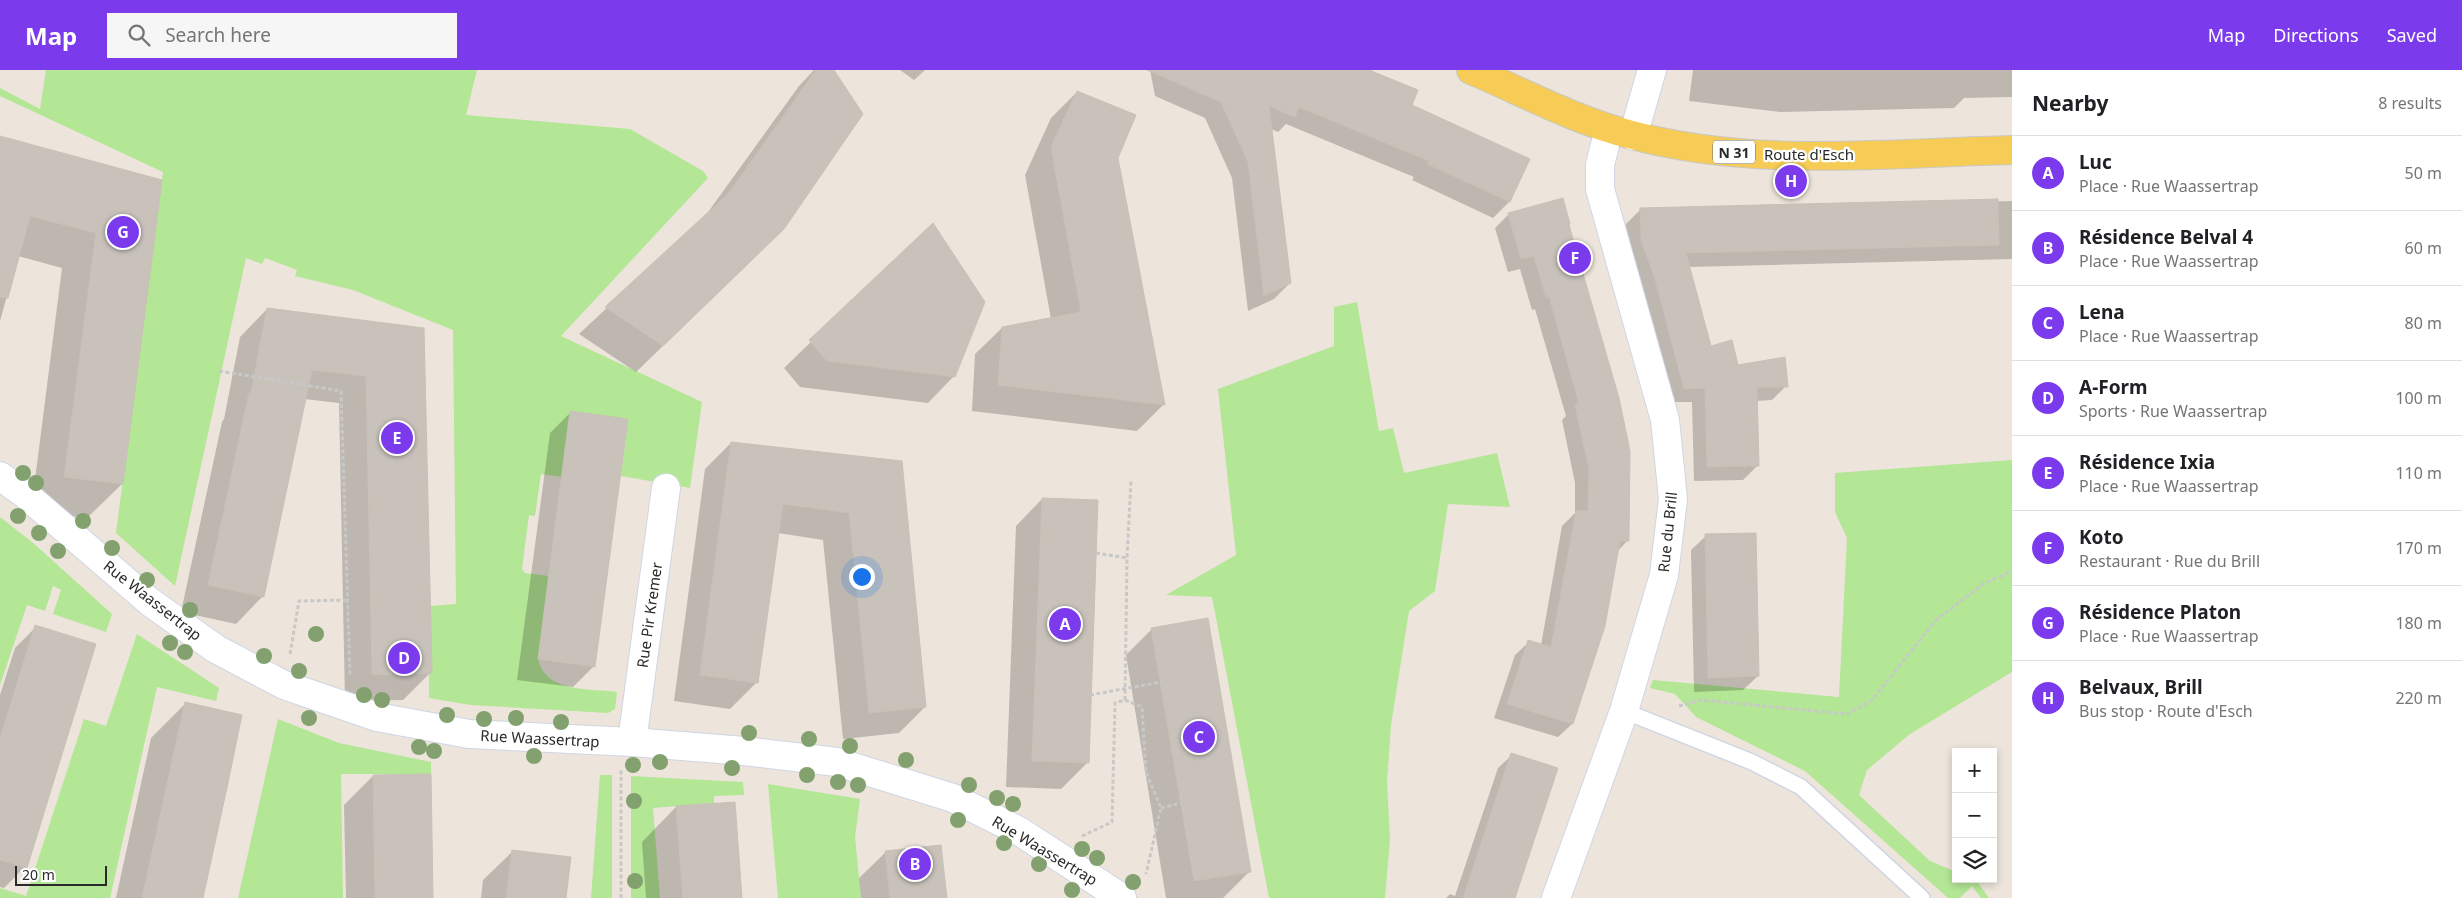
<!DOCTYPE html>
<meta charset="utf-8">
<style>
body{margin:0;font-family:"Noto Sans",sans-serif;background:#f6f6f6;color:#202124}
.controls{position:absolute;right:15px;bottom:15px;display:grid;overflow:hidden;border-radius:0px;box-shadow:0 2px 8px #0003}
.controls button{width:45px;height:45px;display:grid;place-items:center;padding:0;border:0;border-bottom:1px solid #e0e0e0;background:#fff;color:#202124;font:25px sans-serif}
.scale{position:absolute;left:15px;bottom:12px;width:92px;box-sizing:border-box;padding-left:5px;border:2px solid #2a2a2a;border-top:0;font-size:14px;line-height:18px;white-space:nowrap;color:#2a2a2a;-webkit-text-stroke:4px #fff;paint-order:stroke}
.you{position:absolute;left:861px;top:506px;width:18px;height:18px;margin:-12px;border:4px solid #fff;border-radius:50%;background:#1a73e8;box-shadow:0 0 0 8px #1a73e833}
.badge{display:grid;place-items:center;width:32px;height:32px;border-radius:50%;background:#7c3aed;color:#fff;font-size:16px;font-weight:700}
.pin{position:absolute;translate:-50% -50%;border:2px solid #fff;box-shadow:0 1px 5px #0006}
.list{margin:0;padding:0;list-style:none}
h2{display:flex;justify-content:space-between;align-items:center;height:65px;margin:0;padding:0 20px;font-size:21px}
h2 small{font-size:16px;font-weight:400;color:#757577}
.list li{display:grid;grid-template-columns:32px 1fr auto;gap:15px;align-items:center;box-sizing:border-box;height:75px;padding:0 20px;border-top:1px solid #e0e0e0}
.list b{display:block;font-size:19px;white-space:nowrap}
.list p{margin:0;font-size:16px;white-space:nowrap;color:#757577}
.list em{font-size:16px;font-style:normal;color:#757577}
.icon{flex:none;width:28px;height:28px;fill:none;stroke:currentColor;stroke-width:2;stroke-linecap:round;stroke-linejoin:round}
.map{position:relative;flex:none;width:2012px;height:828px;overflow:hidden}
header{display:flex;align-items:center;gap:30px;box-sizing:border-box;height:70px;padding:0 25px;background:#7c3aed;color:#fff}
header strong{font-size:24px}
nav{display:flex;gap:28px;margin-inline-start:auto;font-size:18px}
.search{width:350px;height:45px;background:#f6f6f6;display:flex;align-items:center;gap:12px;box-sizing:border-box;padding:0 18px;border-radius:0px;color:#757577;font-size:19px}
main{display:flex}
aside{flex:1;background:#fff}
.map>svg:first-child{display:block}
.green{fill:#b3e695}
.shadow{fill:#0003}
.building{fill:#c8c2bb;stroke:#c8c1b5}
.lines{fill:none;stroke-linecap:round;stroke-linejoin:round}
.lane-casing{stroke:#d0d5e4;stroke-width:18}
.street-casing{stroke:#d0d5e4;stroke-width:30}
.primary-casing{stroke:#c8c8c8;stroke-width:30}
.path{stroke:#c8c8c8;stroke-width:3;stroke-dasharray:4 2.5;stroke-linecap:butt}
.lane{stroke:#fff;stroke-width:15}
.street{stroke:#fff;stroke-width:28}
.primary{stroke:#f6cc57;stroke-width:28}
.tree{fill:#82a16f}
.labels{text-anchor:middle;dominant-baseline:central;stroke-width:4.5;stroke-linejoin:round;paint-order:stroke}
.shield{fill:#fff;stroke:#6a6a6a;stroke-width:1}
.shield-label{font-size:14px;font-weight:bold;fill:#2a2a2a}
.street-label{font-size:15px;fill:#2a2a2a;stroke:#fff}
</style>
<header>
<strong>Map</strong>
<div class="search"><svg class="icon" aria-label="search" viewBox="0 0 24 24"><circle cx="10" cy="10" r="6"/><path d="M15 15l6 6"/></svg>Search here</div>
<nav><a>Map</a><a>Directions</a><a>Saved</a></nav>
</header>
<main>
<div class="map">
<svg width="2012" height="828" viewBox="0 0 2012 828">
<rect width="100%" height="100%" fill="#ede5db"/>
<!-- green -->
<path class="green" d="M 46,0 L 477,0 L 466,45 L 630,59 L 703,101 L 708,108 L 561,266 L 702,332 L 690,418 L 621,406 L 628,349 L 571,341 L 562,407 L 541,404 L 535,446 L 529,445 L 522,499 L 525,503 L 549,506 L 538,589 C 546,623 587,618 617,622 L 615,639 L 608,643 L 471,635 L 429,628 L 429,603 L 431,603 L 430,536 L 456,534 L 453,260 L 353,220 L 295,206 L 297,200 L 265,188 L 262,194 L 246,188 L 175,516 L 116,463 L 163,102 L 0,26 L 0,18 L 40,39 Z
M 1357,232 L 1379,361 L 1393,358 L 1404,403 L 1497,383 L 1510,437 L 1448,434 L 1435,521 L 1409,541 L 1391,655 L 1387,712 L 1390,770 L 1385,828 L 1269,828 L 1212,527 L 1166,525 L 1236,485 L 1218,319 L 1334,276 L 1334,237 Z
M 2012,390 L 2012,602 L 1910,664 L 1867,700 L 1859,725 L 1930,791 L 1956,802 L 1956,809 L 1976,810 L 1989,828 L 1981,828 L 1972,816 L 1960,828 L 1948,828 L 1805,701 L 1696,647 L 1675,624 L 1650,618 L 1653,610 L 1839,627 L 1847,468 L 1835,442 L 1835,403 Z
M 0,447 L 32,472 L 112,544 L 106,562 L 53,544 L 61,520 L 53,516 L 45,541 L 27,535 L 0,615 Z
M 137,564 L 219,618 L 216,631 L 157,617 L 110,828 L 0,828 L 0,818 L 26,826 L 84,649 L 106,656 Z
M 278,649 L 339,673 L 431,692 L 431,704 L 341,704 L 343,828 L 238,828 Z
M 600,705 L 612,705 L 612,828 L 591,828 Z
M 631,706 L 743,712 L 744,725 L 714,726 L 714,733 L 653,738 L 660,828 L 631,828 Z
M 768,714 L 860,729 L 855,767 L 861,828 L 778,828 Z"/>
<!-- shadow -->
<path class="shadow" d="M 814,0 L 832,0 L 756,186 L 636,302 L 579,264 L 706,145 L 799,16 Z
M 900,0 L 925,0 L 914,10 Z
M 1150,0 L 1365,0 L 1411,36 L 1528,89 L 1509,132 L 1493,148 L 1412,110 L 1414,107 L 1286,54 L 1278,62 L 1271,59 L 1290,213 L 1274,229 L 1248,241 L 1232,108 L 1205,48 L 1155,26 Z
M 1693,0 L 2012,0 L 2012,27 L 1964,28 L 1954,38 L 1780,42 L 1689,31 Z
M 1077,22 L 1116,88 L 1163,335 L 1137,361 L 972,341 L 975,284 L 1002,258 L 1051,249 L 1025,105 L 1051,48 Z
M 0,67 L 161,110 L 122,414 L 87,448 L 31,441 L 62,198 L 18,186 L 0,251 Z
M 2012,131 L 2012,189 L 1688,197 L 1710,277 L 1737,296 L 1786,316 L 1772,330 L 1756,331 L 1757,396 L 1743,410 L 1694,411 L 1692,332 L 1670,332 L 1627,184 L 1626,154 L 1640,140 Z
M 1509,144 L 1567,155 L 1627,471 L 1617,482 L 1572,654 L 1558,667 L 1494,648 L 1515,585 L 1529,572 L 1541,575 L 1562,456 L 1575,443 L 1575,413 L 1562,350 L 1566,346 L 1535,239 L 1532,240 L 1520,199 L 1508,202 L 1495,158 Z
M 932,155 L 954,306 L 928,333 L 800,317 L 784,298 Z
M 267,239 L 423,259 L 430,603 L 403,630 L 345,631 L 339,333 L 304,329 L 263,526 L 236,554 L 181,542 L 222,352 L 224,349 L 240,267 Z
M 571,342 L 594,596 L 573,617 L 517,610 L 550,363 Z
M 731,373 L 901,392 L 925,637 L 899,663 L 843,669 L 823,470 L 778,463 L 757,612 L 730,639 L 674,631 L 705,399 Z
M 1042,429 L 1087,693 L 1061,719 L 1006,717 L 1016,456 Z
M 1706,466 L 1758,606 L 1743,620 L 1694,622 L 1691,480 Z
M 36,557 L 25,797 L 4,818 L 0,817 L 0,625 L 15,578 Z
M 1152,559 L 1250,801 L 1223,828 L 1166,828 L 1126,585 Z
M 185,634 L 201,828 L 116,828 L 151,668 Z
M 1512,685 L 1513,828 L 1446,828 L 1450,824 L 1455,826 L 1498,698 Z
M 373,706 L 432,828 L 346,828 L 344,735 Z
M 676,737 L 741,828 L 646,828 L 642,772 Z
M 513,781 L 564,828 L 481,828 L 483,810 Z
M 886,782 L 946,828 L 861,828 L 859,808 Z"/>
<!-- building -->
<path class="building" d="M 816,0 L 834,0 L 863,44 L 784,159 L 663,276 L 605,237 L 728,124 Z
M 1147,0 L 1369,0 L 1418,20 L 1412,35 L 1530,89 L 1510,132 L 1427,94 L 1429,91 L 1299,37 L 1295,47 L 1269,36 L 1291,213 L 1264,226 L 1248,92 L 1221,32 Z
M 1077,21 L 1136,45 L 1118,88 L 1165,335 L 998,315 L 1002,257 L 1081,242 L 1051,77 Z
M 0,66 L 162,110 L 123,414 L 64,407 L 96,163 L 30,146 L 8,228 L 0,227 Z
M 1563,128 L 1570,154 L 1569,155 L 1619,328 L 1630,381 L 1629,471 L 1620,471 L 1605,556 L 1573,654 L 1507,634 L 1528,570 L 1551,577 L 1576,441 L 1588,441 L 1589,399 L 1575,335 L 1579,334 L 1549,226 L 1546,227 L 1534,186 L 1521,189 L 1508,143 Z
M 1998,129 L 1999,175 L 1686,183 L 1711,276 L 1732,270 L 1738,295 L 1785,287 L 1788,317 L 1757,317 L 1759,396 L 1707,397 L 1705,318 L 1684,319 L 1655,209 L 1641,170 L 1640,138 Z
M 933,153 L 985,232 L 955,307 L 827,291 L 809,270 Z
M 267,238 L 424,258 L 432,603 L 372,605 L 366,306 L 312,300 L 264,527 L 208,515 L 249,323 L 251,323 Z
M 570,341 L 628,349 L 595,597 L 538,589 Z
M 731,372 L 902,391 L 926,637 L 869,643 L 849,443 L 783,434 L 758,613 L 700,605 Z
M 1042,428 L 1098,430 L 1089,693 L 1032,691 Z
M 1756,463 L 1759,606 L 1708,608 L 1705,464 Z
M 1208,548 L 1251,802 L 1194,811 L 1151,558 Z
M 35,555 L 96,574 L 27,798 L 0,790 L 0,669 Z
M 185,632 L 242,645 L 228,713 L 203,828 L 142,828 Z
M 1511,683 L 1558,698 L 1515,828 L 1463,828 Z
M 431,704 L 433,828 L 375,828 L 373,705 Z
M 735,732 L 742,828 L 683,828 L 676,736 Z
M 941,775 L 947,828 L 890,828 L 885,781 Z
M 512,780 L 571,787 L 566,828 L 506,828 Z"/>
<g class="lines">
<!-- lane casing -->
<g class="lane-casing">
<path id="lane" d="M 1624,641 L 1752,692 L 1801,717 L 1922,828"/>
</g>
<!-- street casing -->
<g class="street-casing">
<path id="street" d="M 1633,66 L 1652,0
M 0,406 L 26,425 L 150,532 L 216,579 L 284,615 L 377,647 L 469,664 L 632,672 L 744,681 L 837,692 L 953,728 L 1019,761 L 1122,828
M 632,672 L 666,418
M 1556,828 L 1624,641 L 1664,505 L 1673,429 L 1665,350 L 1600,119 L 1600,95 L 1609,59"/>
</g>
<!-- primary casing -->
<g class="primary-casing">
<path id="primary" d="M 1471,0 C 1523,22 1576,51 1632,65 C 1754,98 1887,83 2012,80"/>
</g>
<!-- path -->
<path class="path" d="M 219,301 L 341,321 L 350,607
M 1096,483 L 1127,488
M 290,584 L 299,531 L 348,530
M 1090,625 L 1161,612
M 1125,630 L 1142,637 L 1146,702 L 1161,738 L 1146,804
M 1679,636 L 1701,630 L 1847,644 L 1872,630 L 1936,550 L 1983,514 L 2012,501
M 1161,738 L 1181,733
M 1082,766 L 1112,752 L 1115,633 L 1125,630 L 1127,488 L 1131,411
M 621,828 L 621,700"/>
<!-- lane -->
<use href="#lane" class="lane"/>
<!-- street -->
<use href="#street" class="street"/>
<!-- primary -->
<use href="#primary" class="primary"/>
</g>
<!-- trees -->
<g class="tree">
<circle cx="23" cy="403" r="8"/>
<circle cx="36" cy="413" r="8"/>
<circle cx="18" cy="446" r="8"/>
<circle cx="83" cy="451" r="8"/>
<circle cx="39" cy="463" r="8"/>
<circle cx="112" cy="478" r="8"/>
<circle cx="58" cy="481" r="8"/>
<circle cx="147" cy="510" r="8"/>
<circle cx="190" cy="540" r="8"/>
<circle cx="316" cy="564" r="8"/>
<circle cx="170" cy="573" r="8"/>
<circle cx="185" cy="582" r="8"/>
<circle cx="264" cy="586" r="8"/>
<circle cx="299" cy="601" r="8"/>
<circle cx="364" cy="625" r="8"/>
<circle cx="382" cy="630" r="8"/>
<circle cx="447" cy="645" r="8"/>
<circle cx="309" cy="648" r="8"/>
<circle cx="516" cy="648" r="8"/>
<circle cx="484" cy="649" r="8"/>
<circle cx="561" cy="652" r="8"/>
<circle cx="749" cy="663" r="8"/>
<circle cx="809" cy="669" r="8"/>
<circle cx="850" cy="676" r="8"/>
<circle cx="419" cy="677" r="8"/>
<circle cx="434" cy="681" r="8"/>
<circle cx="534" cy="686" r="8"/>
<circle cx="906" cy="690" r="8"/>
<circle cx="660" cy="692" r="8"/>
<circle cx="633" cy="695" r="8"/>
<circle cx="732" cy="698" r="8"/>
<circle cx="807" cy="705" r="8"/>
<circle cx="838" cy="712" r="8"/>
<circle cx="858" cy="715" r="8"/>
<circle cx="969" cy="715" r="8"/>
<circle cx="997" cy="728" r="8"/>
<circle cx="634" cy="731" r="8"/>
<circle cx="1013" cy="734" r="8"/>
<circle cx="958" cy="750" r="8"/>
<circle cx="1004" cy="773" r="8"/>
<circle cx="1082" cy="779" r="8"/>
<circle cx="1097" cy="788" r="8"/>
<circle cx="1039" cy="794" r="8"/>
<circle cx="635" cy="811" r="8"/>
<circle cx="1133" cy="812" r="8"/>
<circle cx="1072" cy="820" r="8"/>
</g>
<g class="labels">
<!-- shield labels -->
<rect class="shield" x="1713" y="70.5" width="42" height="23" rx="4"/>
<g class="shield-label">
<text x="1734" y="82">N 31</text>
</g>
<!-- street labels -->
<g class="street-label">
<text x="1809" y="84">Route d'Esch</text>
<text transform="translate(1667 462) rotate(-84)">Rue du Brill</text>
<text transform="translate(153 530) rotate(38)">Rue Waassertrap</text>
<text transform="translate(649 545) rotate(-82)">Rue Pir Kremer</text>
<text transform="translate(540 668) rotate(3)">Rue Waassertrap</text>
<text transform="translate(1045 780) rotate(31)">Rue Waassertrap</text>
</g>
</g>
</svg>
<div class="controls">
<button>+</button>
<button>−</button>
<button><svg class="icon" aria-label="layers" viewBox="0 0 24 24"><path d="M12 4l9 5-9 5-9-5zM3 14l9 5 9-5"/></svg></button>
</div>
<div class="scale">20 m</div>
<div class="you"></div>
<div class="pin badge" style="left:1065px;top:554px">A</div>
<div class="pin badge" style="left:915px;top:794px">B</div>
<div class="pin badge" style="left:1199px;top:667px">C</div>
<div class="pin badge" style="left:404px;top:588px">D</div>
<div class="pin badge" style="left:397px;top:368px">E</div>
<div class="pin badge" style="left:1575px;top:188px">F</div>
<div class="pin badge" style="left:123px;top:162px">G</div>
<div class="pin badge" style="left:1791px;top:111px">H</div>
</div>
<aside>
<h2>Nearby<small>8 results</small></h2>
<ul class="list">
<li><span class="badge">A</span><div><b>Luc</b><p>Place · Rue Waassertrap</p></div><em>50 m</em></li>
<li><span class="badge">B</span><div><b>Résidence Belval 4</b><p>Place · Rue Waassertrap</p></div><em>60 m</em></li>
<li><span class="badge">C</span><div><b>Lena</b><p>Place · Rue Waassertrap</p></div><em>80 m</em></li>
<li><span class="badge">D</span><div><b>A-Form</b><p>Sports · Rue Waassertrap</p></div><em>100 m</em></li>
<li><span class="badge">E</span><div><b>Résidence Ixia</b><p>Place · Rue Waassertrap</p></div><em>110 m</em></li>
<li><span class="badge">F</span><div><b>Koto</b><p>Restaurant · Rue du Brill</p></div><em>170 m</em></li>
<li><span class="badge">G</span><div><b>Résidence Platon</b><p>Place · Rue Waassertrap</p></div><em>180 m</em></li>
<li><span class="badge">H</span><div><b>Belvaux, Brill</b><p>Bus stop · Route d'Esch</p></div><em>220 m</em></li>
</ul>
</aside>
</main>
